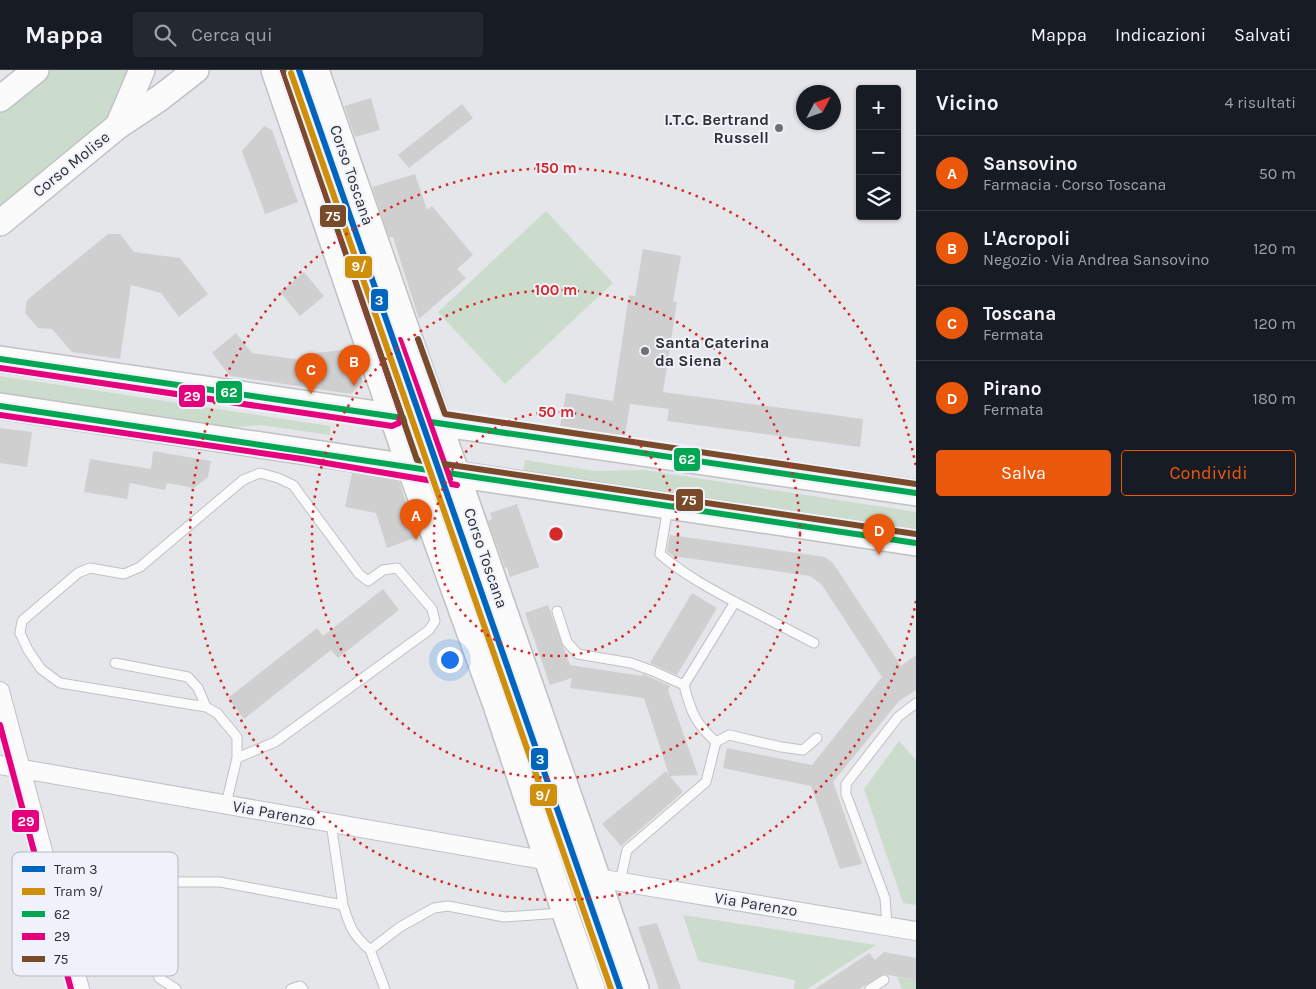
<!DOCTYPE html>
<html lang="it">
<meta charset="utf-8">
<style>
body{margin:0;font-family:Karla,sans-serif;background:#242831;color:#f1f3f6}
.controls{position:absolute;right:15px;top:15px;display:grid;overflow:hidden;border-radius:5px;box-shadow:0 1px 4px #0004}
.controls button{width:45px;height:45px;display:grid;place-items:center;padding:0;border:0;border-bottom:1px solid #363941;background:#171b24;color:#f1f3f6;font:25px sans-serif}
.compass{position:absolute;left:796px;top:15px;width:45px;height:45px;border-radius:50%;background:#171b24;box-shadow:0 1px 4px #0004;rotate:49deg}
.you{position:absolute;left:449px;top:589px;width:18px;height:18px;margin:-12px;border:4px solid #fff;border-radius:50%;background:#1a73e8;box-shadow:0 0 0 8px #1a73e833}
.badge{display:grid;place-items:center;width:32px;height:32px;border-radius:50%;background:#ea580c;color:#fff;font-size:16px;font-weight:700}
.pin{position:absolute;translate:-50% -41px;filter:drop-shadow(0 1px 2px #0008)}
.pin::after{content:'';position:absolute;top:26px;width:18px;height:15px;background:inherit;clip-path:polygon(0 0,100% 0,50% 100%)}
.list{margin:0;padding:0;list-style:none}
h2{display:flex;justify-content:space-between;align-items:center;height:65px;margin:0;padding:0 20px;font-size:21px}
h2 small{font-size:16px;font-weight:400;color:#9ea1a6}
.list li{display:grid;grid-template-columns:32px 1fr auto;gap:15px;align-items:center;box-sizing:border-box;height:75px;padding:0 20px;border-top:1px solid #363941}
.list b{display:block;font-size:19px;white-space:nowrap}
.list p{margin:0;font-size:16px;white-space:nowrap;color:#9ea1a6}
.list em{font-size:16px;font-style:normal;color:#9ea1a6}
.actions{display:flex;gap:10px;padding:15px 20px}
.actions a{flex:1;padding:11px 0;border:1px solid #ea580c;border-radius:5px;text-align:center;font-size:18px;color:#ea580c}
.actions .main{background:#ea580c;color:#fff}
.icon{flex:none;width:28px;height:28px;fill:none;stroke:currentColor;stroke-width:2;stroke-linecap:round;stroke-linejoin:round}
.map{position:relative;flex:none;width:916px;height:919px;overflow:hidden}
header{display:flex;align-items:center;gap:30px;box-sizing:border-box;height:70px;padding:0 25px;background:#171b24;border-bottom:1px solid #363941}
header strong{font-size:24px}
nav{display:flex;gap:28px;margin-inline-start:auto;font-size:18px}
.search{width:350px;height:45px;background:#242831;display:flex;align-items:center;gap:12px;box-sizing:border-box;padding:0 18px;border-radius:5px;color:#9ea1a6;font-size:19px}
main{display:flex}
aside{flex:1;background:#171b24}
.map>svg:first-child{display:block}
.green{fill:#ccdccc}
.building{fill:#d0cfd0}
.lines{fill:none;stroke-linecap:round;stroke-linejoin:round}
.lane-casing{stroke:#c0c1c5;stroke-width:11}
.street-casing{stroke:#c0c1c5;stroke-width:20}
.secondary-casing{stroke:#c0c1c5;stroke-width:28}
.lane{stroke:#fbfbfc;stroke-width:9}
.street{stroke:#fbfbfc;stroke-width:18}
.secondary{stroke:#fbfbfc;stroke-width:25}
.bus-1-casing{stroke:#eff2fb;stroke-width:10}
.bus-2-casing{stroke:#eff2fb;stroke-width:10}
.bus-3-casing{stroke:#eff2fb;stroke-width:10}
.bus-1{stroke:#00a651;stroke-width:6}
.bus-2{stroke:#e5007d;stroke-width:6}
.bus-3{stroke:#7a4b2a;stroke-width:6}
.tram-1-casing{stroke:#eff2fb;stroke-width:10}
.tram-2-casing{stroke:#eff2fb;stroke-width:10}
.tram-1{stroke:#0065bd;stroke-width:6}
.tram-2{stroke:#cf8f0b;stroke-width:6}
.ring{fill:none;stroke:#d62828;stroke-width:2.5;stroke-dasharray:2.5 5}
.poi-dot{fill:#6f7074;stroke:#eff2fb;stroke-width:2}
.labels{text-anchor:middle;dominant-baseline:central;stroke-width:4;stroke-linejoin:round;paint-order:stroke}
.poi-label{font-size:16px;font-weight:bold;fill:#303135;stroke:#eff2fb;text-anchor:end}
.street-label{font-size:16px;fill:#303135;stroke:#eff2fb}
.key{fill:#eff2fb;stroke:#b6b8c0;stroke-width:1}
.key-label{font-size:14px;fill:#303135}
.centre{fill:#d62828;stroke:#eff2fb;stroke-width:2.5}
.ring-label{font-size:15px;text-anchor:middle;font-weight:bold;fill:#d62828;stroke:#eff2fb;stroke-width:4;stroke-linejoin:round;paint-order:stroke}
.line-badge{stroke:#eff2fb;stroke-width:2}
.badge-label{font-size:14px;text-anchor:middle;font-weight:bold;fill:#fff}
</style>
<header>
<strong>Mappa</strong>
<div class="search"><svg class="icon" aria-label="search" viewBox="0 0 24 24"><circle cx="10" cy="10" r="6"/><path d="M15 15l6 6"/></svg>Cerca qui</div>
<nav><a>Mappa</a><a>Indicazioni</a><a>Salvati</a></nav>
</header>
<main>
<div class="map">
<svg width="916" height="919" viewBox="0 0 916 919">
<rect width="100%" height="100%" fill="#e5e6ea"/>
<!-- green -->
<path class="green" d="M 51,0 L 132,0 L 115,50 L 0,144 L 0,42 Z
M 546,141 L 613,213 L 505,314 L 438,242 Z
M 0,306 L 330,356 L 330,365 L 260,355 L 227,358 L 0,325 Z
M 525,390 L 595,401 L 645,400 L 916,442 L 916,459 L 523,401 Z
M 899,671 L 916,690 L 916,835 L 903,833 L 864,719 Z
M 683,845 L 876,875 L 807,919 L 794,919 L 795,910 L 702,892 L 698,890 Z
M 897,907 L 916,910 L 916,919 L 902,919 Z"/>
<!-- building -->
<path class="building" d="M 371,28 L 380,60 L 355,67 L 344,36 Z
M 462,34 L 473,48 L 409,98 L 398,85 Z
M 264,56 L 272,60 L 298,132 L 265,144 L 242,81 Z
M 415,104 L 427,140 L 432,136 L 473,185 L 457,199 L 466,208 L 419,249 L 393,167 L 389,167 L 372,117 Z
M 108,164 L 120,164 L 134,182 L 180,188 L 208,224 L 179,247 L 161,223 L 131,215 L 120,289 L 72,282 L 52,259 L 38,258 L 25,243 L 27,230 Z
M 643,179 L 681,186 L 673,232 L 677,232 L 663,322 L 863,349 L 860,377 L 667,351 L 669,339 L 630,334 L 625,366 L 560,356 L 566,323 L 613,331 L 629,225 L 635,226 Z
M 304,202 L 324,226 L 300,246 L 280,222 Z
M 236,263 L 252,283 L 315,292 L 316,283 L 351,279 L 363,312 L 351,324 L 230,306 L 212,283 Z
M 0,358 L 32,362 L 27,397 L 0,393 Z
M 153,381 L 211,391 L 208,407 L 194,418 L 167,413 L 165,420 L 130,413 L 127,429 L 84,422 L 90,389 L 151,399 Z
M 352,403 L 399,410 L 417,467 L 387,478 L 376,443 L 345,437 Z
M 517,434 L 539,497 L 510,507 L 507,497 L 505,498 L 488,451 L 492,449 L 490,443 Z
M 670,465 L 825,487 L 833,493 L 901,596 L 916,585 L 916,620 L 899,631 L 833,712 L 862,794 L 840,799 L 811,716 L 723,698 L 727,678 L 812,695 L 882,607 L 822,515 L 810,506 L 673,486 L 667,481 Z
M 383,519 L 399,540 L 338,588 L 331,580 L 244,649 L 228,628 L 317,558 L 323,566 Z
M 692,523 L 717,538 L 677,605 L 650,593 Z
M 548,535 L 570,595 L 642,606 L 643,604 L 670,616 L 668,620 L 698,705 L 670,706 L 683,722 L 621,776 L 602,754 L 666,701 L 669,705 L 644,628 L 570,618 L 572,608 L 550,615 L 525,543 Z
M 657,853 L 681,919 L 659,919 L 638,857 Z
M 884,882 L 916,888 L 916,910 L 883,904 L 859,919 L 815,919 L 869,883 L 875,890 Z"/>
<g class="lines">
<!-- lane casing -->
<g class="lane-casing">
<path id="lane" d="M 668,437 L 660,484 C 683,504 709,518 735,532 L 684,615 C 691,642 695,653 716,672
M 735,532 L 814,573
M 557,541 L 567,572 L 578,584 L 631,593 L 653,601 L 684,615
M 115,593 L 188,607 L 198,618 L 206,637
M 226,734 L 237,688 L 275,672 L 429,560 L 435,551 L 432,539 L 397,498 L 383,500 L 368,511 L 359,504 L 293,415 L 278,408 L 260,403 L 243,410 L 140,497 L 124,504 L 90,498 L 78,503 L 22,551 L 20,563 L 28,580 L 41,599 L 60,613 L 206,637 L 217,643 L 237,667 L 237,688
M 620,812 L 627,780 L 706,712 L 716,672 L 729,665 L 781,677 L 803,680 L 817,668
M 343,835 C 350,857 352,864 370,880
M 887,855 L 885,828 L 846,724 L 846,714 L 898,647 L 916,633
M 176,919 L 159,908 L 143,812 L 220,812 L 343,835 L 331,753
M 291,919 L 300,916 L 303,919
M 385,919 L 370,880 L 400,857 L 434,838 L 448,836 L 504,847 L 562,843
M 870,919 L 884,910"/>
</g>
<!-- street casing -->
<g class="street-casing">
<path id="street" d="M 0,621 L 80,919
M 0,695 L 549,791
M 597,808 L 916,861"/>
</g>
<!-- secondary casing -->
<g class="secondary-casing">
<path id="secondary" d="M 274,0 L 410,398 L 496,635 L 565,843 L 592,919
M 316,0 L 636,919
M 0,29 L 36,0
M 118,56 L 160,28 L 196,0
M 0,153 L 118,56 L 142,0
M 0,289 L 916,423
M 0,336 L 916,473"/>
</g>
<!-- lane -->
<use href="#lane" class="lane"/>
<!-- street -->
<use href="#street" class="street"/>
<!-- secondary -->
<use href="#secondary" class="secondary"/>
<!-- bus-1 casing -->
<g class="bus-1-casing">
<path id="bus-1" d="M 0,289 L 916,423
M 0,336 L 916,473"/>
</g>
<!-- bus-2 casing -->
<g class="bus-2-casing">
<path id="bus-2" d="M 400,270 L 450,409
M 0,298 L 392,356 L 399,353 L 401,344 L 283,0
M 0,345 L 302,389 L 457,415
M 0,655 L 71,919"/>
</g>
<!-- bus-3 casing -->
<g class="bus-3-casing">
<path id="bus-3" d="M 283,0 L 417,390 L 916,464
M 418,269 L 445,344 L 916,414"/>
</g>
<!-- bus-1 -->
<use href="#bus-1" class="bus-1"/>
<!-- bus-2 -->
<use href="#bus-2" class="bus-2"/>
<!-- bus-3 -->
<use href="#bus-3" class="bus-3"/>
<!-- tram-1 casing -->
<g class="tram-1-casing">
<path id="tram-1" d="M 299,0 L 620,919"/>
</g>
<!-- tram-2 casing -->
<g class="tram-2-casing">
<path id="tram-2" d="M 291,3 L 611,919"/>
</g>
<!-- tram-1 -->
<use href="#tram-1" class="tram-1"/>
<!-- tram-2 -->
<use href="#tram-2" class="tram-2"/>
</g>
<!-- distance rings -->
<g class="ring">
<circle cx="556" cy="464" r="122"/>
<circle cx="556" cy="464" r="244"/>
<path d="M916 531A366 366 0 1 1 916 397"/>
</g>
<!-- markers -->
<g class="poi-dot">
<circle cx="779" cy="58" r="5"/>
<circle cx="645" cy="281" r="5"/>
</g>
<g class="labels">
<!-- poi labels -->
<g class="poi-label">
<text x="769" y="49">I.T.C. Bertrand<tspan x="769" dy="18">Russell</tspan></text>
<text x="655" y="272" text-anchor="start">Santa Caterina<tspan x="655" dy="18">da Siena</tspan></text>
</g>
<!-- street labels -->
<g class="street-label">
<text transform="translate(71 94) rotate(-39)">Corso Molise</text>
<text transform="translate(352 105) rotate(71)">Corso Toscana</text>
<text transform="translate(486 488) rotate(71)">Corso Toscana</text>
<text transform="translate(274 743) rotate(10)">Via Parenzo</text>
<text transform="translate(756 834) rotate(9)">Via Parenzo</text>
</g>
</g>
<!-- legend -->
<rect x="12" y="782" width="166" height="124" rx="8" class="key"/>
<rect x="22" y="796" width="23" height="6" fill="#0065bd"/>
<rect x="22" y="818" width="23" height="7" fill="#cf8f0b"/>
<rect x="22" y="841" width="23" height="6" fill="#00a651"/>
<rect x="22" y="863" width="23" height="7" fill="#e5007d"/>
<rect x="22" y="886" width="23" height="6" fill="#7a4b2a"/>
<g class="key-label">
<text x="54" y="804">Tram 3</text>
<text x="54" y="826">Tram 9/</text>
<text x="54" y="849">62</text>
<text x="54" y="871">29</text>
<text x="54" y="894">75</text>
</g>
<circle cx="556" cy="464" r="8" class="centre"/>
<g class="ring-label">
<text x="556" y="103">150 m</text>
<text x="556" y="225">100 m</text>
<text x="556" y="347">50 m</text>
</g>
<g class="line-badge">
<rect x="319" y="134" width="28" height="24" rx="5" fill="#7a4b2a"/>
<rect x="344" y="185" width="29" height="24" rx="5" fill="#cf8f0b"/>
<rect x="370" y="218" width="19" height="24" rx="5" fill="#0065bd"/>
<rect x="215" y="310" width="28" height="24" rx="5" fill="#00a651"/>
<rect x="178" y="314" width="28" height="24" rx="5" fill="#e5007d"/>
<rect x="673" y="377" width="28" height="25" rx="5" fill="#00a651"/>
<rect x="675" y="418" width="29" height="24" rx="5" fill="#7a4b2a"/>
<rect x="530" y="677" width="19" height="24" rx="5" fill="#0065bd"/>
<rect x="529" y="713" width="29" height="24" rx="5" fill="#cf8f0b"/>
<rect x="11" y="739" width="29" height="24" rx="5" fill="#e5007d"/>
</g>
<g class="badge-label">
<text x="333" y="151">75</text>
<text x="359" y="201">9/</text>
<text x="379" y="235">3</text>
<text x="229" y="327">62</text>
<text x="192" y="331">29</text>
<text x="687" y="394">62</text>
<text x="689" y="435">75</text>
<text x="540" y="694">3</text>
<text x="543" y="730">9/</text>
<text x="26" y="756">29</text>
</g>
</svg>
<div class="controls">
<button>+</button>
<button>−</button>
<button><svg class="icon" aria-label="layers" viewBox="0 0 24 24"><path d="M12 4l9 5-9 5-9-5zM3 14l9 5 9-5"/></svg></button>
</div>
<svg class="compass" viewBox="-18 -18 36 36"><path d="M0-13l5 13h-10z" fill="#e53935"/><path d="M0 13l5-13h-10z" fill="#9ea1a6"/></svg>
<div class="you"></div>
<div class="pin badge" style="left:416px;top:470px">A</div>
<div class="pin badge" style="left:354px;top:316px">B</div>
<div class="pin badge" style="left:311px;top:324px">C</div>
<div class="pin badge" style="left:879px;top:485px">D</div>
</div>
<aside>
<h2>Vicino<small>4 risultati</small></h2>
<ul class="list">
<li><span class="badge">A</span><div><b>Sansovino</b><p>Farmacia · Corso Toscana</p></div><em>50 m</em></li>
<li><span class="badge">B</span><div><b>L'Acropoli</b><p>Negozio · Via Andrea Sansovino</p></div><em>120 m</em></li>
<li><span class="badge">C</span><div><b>Toscana</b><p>Fermata</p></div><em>120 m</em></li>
<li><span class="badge">D</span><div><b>Pirano</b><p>Fermata</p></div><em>180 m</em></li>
</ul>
<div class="actions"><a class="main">Salva</a><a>Condividi</a></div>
</aside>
</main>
